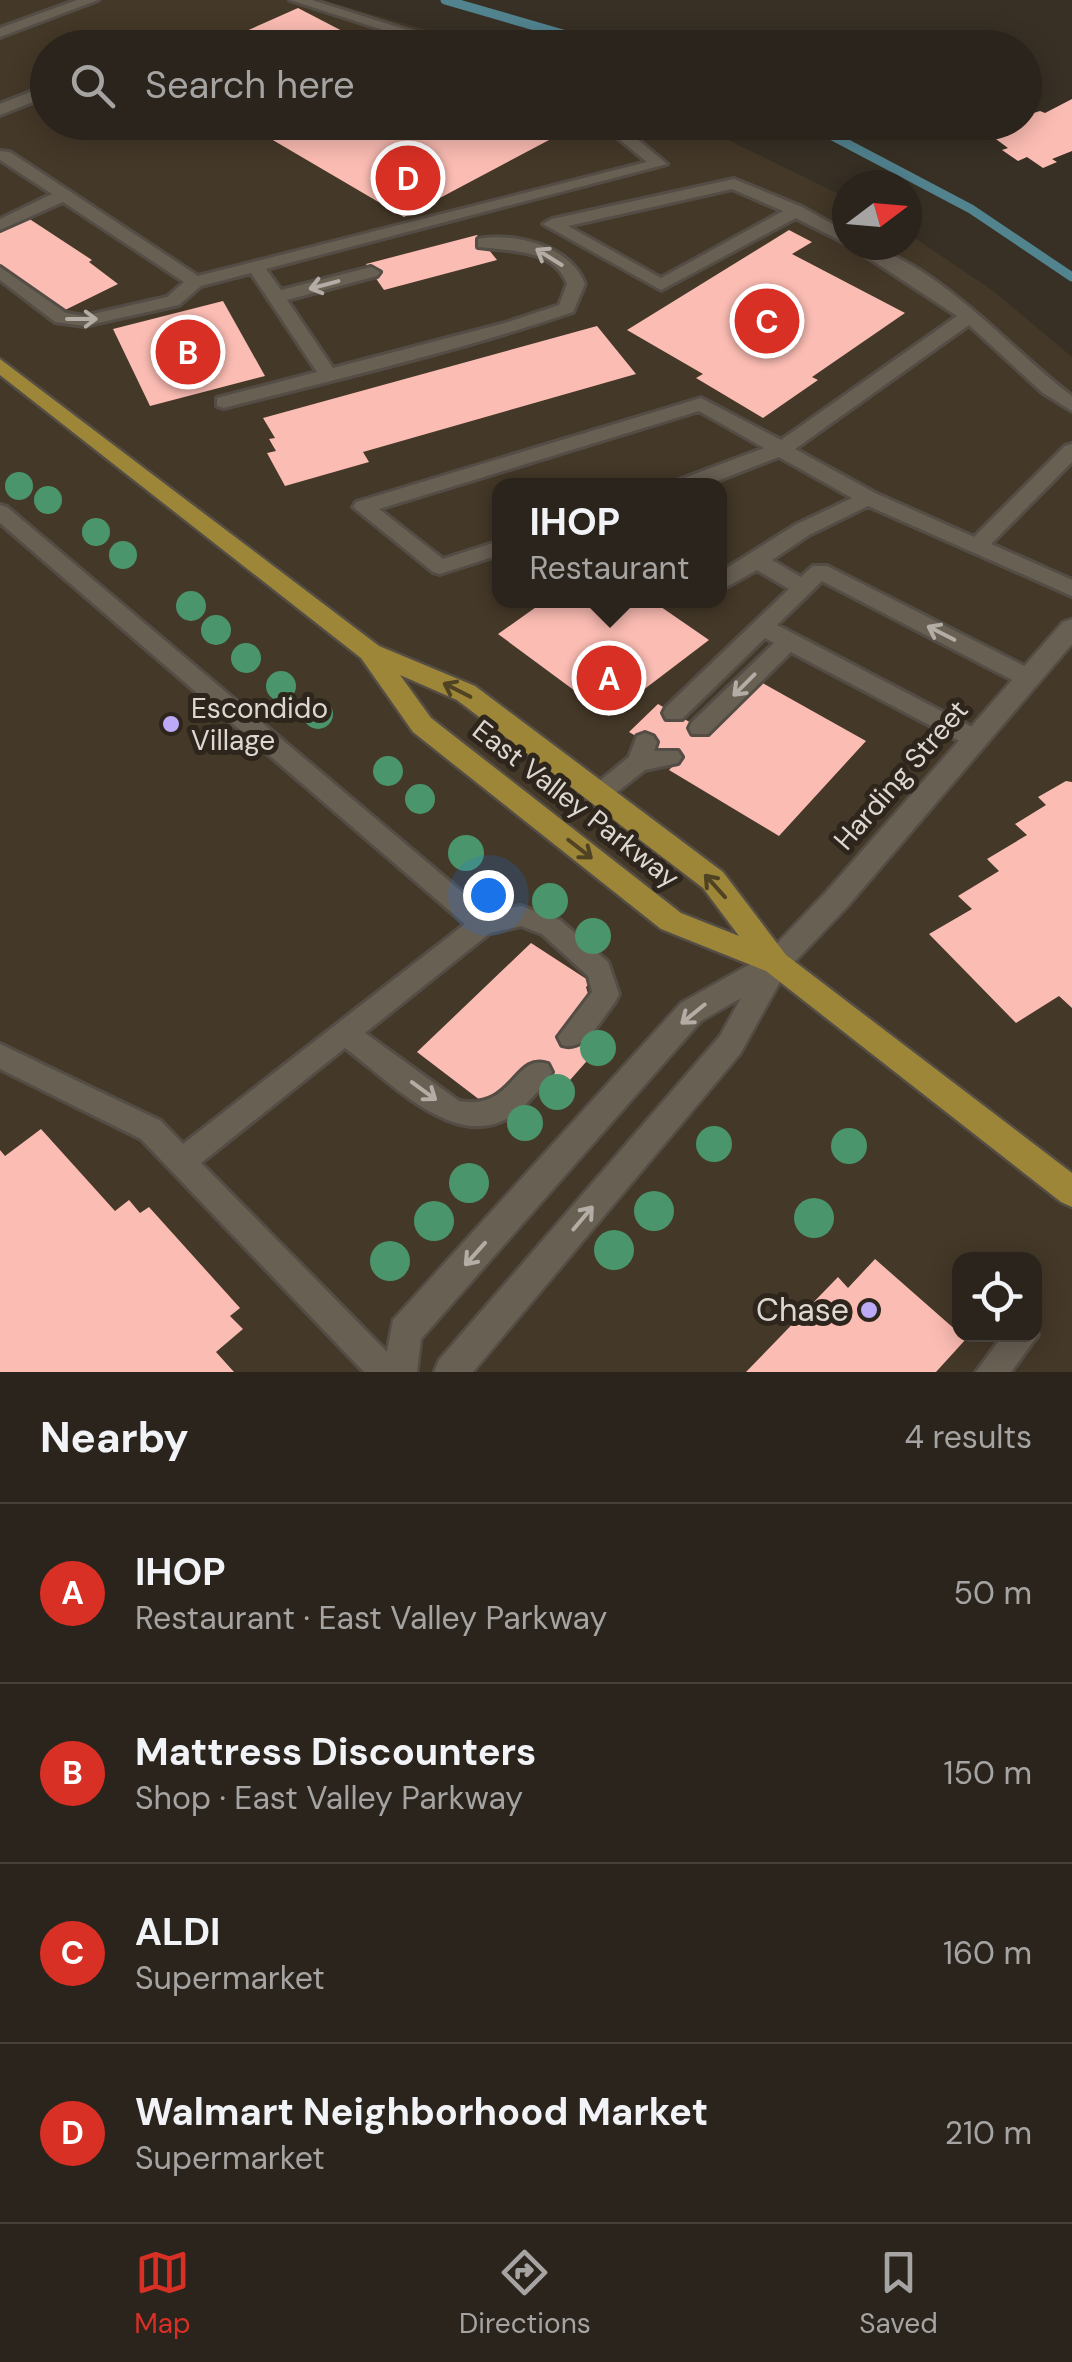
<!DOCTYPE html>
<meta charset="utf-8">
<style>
body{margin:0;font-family:"DM Sans",sans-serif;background:#322c25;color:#f1f3f6}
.controls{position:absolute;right:30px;bottom:30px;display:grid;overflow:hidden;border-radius:20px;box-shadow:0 5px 25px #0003}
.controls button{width:90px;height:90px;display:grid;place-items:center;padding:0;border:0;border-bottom:2px solid #46413b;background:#2a241c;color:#f1f3f6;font:50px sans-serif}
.compass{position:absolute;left:832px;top:170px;width:90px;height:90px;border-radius:50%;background:#2a241c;box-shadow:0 5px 25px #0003;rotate:74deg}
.you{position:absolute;left:488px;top:895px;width:35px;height:35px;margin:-25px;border:8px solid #fff;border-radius:50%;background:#1a73e8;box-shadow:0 0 0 15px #1a73e833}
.badge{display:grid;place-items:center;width:65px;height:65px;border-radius:50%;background:#d93025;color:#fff;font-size:32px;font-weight:700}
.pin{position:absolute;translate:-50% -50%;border:5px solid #fff;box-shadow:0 2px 10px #0006}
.popup{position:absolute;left:492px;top:478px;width:235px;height:130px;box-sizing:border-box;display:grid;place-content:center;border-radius:20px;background:#2a241c;filter:drop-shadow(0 2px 8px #0005);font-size:32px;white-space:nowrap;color:#a5a4a3}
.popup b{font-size:38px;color:#f1f3f6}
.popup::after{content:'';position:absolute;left:50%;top:100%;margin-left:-20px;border:20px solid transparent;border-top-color:#2a241c}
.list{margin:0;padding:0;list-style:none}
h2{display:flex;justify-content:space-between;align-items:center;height:130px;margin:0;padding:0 40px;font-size:42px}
h2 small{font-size:32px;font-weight:400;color:#a5a4a3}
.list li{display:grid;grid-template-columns:65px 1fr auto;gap:30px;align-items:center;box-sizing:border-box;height:180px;padding:0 40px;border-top:2px solid #46413b}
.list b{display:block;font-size:38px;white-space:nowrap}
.list p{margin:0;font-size:32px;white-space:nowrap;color:#a5a4a3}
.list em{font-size:32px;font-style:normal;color:#a5a4a3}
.icon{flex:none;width:55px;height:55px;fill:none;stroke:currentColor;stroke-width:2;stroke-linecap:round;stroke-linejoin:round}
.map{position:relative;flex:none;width:1072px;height:1372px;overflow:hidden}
.search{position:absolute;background:#2a241c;box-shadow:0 5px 25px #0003;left:30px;right:30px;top:30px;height:110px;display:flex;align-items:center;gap:25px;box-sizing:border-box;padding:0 35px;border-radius:55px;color:#a5a4a3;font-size:38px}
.sheet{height:850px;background:#2a241c}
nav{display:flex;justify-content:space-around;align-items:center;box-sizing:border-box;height:140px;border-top:2px solid #46413b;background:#2a241c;font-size:28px;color:#a5a4a3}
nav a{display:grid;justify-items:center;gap:5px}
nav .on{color:#d93025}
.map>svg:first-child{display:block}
.built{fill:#443828;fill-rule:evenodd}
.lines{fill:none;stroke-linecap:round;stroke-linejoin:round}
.stream{stroke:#528490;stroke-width:9}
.building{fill:#fbbcb3}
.service-casing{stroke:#544d45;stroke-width:6}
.tertiary-casing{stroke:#544d45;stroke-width:5}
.primary-casing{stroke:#544d45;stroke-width:5}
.service{fill:#696054;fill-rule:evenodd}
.tertiary{fill:#696054;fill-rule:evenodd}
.primary{fill:#9d8637;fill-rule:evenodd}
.tree{fill:#4b956c}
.oneway{stroke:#b4ada5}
.oneway2{stroke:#4f4324}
.poi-dot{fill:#bcaaf6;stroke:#2e261c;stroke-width:4}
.labels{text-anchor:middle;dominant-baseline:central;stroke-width:10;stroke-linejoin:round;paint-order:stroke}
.poi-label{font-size:28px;fill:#dcd7d1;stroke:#2e261c;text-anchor:start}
.street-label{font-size:28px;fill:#dcd7d1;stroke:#2e261c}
.near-poi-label{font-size:32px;fill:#dcd7d1;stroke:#2e261c;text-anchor:end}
</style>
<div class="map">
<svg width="1072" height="1372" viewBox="0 0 1072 1372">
<rect width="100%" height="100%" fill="#383025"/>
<!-- built -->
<path class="built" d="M 0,0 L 322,0 L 487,47 L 48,48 L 48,122 L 693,123 L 847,198 L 847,245 L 907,245 L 907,233 L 992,290 L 1072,357 L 1072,1372 L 0,1372 ZM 499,486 L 719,486 L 719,600 L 499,600 ZM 960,1260 L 1034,1260 L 1034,1334 L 960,1334 Z"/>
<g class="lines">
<!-- stream -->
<path class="stream" d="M 445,0 L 611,48
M 806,122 L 971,209 L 1072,277"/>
</g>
<!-- building -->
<path class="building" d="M 298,8 L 375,48 L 208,48 Z
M 1072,99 L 1072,151 L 1052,159 L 1057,162 L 1043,168 L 1027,157 L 1018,161 L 1002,150 L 1008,148 L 985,131 L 1024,122 L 1024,116 L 1040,111 L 1045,113 Z
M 242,122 L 519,122 L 551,139 L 404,217 Z
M 28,218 L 92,260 L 89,262 L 118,284 L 61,312 L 0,266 L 0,230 Z
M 789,230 L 812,242 L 792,254 L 905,313 L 812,377 L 818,380 L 763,418 L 696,378 L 703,374 L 627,330 Z
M 477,235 L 497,260 L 384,290 L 366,264 Z
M 223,301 L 265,376 L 150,406 L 113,329 Z
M 597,326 L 636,374 L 363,452 L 369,462 L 285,486 L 267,453 L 276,451 L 269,439 L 275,438 L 263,418 Z
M 546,600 L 651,600 L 709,640 L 609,716 L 498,634 Z
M 759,681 L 866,741 L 779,836 L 669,770 L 678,761 L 629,732 L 658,704 L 707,732 Z
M 1066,781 L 1072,782 L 1072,1008 L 1059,996 L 1016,1023 L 929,934 L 972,909 L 958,896 L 999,871 L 987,859 L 1027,835 L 1015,824 L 1046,805 L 1038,797 Z
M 531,943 L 591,982 L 586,987 L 591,1004 L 565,1033 L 593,1054 L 563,1088 L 534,1069 L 493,1110 L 417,1052 Z
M 41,1129 L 115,1211 L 129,1200 L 140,1213 L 149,1207 L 240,1308 L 230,1316 L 243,1329 L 216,1352 L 234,1372 L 0,1372 L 0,1150 L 5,1156 Z
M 875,1259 L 966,1339 L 936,1372 L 746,1372 L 838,1277 L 848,1288 Z"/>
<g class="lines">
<!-- service casing -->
<g class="service-casing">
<path id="service" d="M 77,0 L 98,0 L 0,37 L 0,28 Z
M 290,0 L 312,0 L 464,48 L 439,48 Z
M 48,85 L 48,96 L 0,115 L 0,104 Z
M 598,122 L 617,122 L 667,164 L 266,269 L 281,290 L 371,267 L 380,272 L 377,276 L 287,300 L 333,368 L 505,323 L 559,305 L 567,284 C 554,248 507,251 478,247 L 478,239 C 514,232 571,246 585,284 L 573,312 C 459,351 341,378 224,408 L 217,406 L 217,398 L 317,372 L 251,273 L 201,286 L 179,305 L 84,326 L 55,322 L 0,280 L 0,267 L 66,313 L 84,316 L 167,297 L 184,282 L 63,202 L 0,230 L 0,219 L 52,194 L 0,160 L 0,151 L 10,152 L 198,276 L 647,162 Z
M 734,179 L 802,207 L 847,232 L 847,244 L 796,218 L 661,290 L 543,224 L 552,219 ZM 732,189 L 783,211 L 661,278 L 568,226 Z
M 849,245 C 923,245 1014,354 1072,396 L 1072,411 L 1043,393 L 969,325 L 795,449 L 875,493 L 974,537 L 1065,446 L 1072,444 L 1072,462 L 991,544 L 1072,580 L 1072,596 L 868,506 L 809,535 L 772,560 L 801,577 L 813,566 L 827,566 L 1036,672 L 1039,678 L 1036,684 L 1020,684 L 822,581 L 777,625 L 983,733 L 987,739 L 983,745 L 967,745 L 791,652 L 708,734 L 692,734 L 689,728 L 692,722 L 774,643 L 765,638 L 682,719 L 666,719 L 663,713 L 666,707 L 789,589 L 757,570 L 723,589 L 719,588 L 719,573 L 795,525 L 852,498 L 779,457 L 704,486 L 673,486 L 676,481 L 764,448 L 699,411 L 379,509 L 443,559 L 499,541 L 499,555 L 440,574 L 433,572 L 353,507 L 356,502 L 701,398 L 781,440 L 957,316 Z
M 0,505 L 7,507 L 487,913 L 521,906 L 560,920 L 608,962 L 619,994 L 615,1002 C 602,1018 585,1053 562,1045 L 558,1037 L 592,992 L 588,976 L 542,934 L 521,926 L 490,933 L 365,1033 L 459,1101 C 514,1111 514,1052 548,1064 L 552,1072 C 546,1084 536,1093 527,1103 C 468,1166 395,1085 345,1048 L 201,1163 L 396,1361 L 400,1372 L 364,1372 L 141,1139 L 0,1069 L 0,1044 L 161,1121 L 183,1144 L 465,924 L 0,523 Z
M 645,733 L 653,736 L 657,742 L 654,751 L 678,751 L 682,757 L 678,763 L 645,770 L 607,800 L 591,800 L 587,794 L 591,788 L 629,757 L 637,736 Z
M 1034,1327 L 1038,1335 L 1011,1372 L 976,1372 L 1004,1334 L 1034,1334 Z"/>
</g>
<!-- tertiary casing -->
<g class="tertiary-casing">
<path id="tertiary" d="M 1072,619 L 1072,644 L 847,907 L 786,971 L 740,1054 L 473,1372 L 434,1372 L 439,1360 L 720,1036 L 741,998 L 701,1021 L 421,1339 L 417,1372 L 383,1372 L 393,1320 L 681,1003 L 766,955 L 827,891 L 1063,622 Z"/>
</g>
<!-- primary casing -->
<g class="primary-casing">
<path id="primary" d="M 0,359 L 379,646 L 475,686 L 723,872 L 786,955 L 1072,1173 L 1072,1207 L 1061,1202 L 766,971 L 661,929 L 413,732 L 361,658 L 0,375 ZM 400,675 L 457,700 L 703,888 L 739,936 L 681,913 L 431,718 Z"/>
</g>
<!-- service -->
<use href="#service" class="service"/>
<!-- tertiary -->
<use href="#tertiary" class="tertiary"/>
<!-- primary -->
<use href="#primary" class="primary"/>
</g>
<!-- trees -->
<g class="tree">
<circle cx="19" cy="486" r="14"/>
<circle cx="48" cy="500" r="14"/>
<circle cx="96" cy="532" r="14"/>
<circle cx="123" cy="555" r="14"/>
<circle cx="191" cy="606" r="15"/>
<circle cx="216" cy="630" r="15"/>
<circle cx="246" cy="658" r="15"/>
<circle cx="281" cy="686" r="15"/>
<circle cx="318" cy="714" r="15"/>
<circle cx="388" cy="771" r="15"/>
<circle cx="420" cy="799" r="15"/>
<circle cx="466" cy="853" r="18"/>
<circle cx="550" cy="901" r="18"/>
<circle cx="593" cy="936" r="18"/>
<circle cx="598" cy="1048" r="18"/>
<circle cx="557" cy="1092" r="18"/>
<circle cx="525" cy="1123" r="18"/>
<circle cx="714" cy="1144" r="18"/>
<circle cx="849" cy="1146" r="18"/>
<circle cx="469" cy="1183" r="20"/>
<circle cx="654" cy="1211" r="20"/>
<circle cx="814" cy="1218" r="20"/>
<circle cx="434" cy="1221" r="20"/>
<circle cx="614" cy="1250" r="20"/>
<circle cx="390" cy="1261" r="20"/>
</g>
<!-- one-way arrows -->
<defs><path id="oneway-shaft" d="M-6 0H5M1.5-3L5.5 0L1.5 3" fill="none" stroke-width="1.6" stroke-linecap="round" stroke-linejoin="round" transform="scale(2.5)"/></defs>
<g class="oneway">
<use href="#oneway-shaft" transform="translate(549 257) rotate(-148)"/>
<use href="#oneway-shaft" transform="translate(324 285) rotate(165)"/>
<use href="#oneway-shaft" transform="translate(82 319)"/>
<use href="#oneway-shaft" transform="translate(941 633) rotate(-153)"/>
<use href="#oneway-shaft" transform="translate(744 685) rotate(135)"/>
<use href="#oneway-shaft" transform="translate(693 1014) rotate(141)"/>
<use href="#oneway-shaft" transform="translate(424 1091) rotate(36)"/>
<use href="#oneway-shaft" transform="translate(583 1218) rotate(-50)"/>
<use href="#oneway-shaft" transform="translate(475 1254) rotate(132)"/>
</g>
<g class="oneway2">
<use href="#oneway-shaft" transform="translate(457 690) rotate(-153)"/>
<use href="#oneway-shaft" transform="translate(580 849) rotate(38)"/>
<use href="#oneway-shaft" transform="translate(715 886) rotate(-132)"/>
</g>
<!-- markers -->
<g class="poi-dot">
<circle cx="171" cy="724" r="10"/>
<circle cx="869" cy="1310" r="10"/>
</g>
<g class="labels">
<!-- poi labels -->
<g class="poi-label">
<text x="191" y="708">Escondido<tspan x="191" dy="32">Village</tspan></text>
</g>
<!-- street labels -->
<g class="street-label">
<text transform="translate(901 775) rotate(-49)">Harding Street</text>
<text transform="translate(576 804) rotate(38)">East Valley Parkway</text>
</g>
<!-- near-poi labels -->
<g class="near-poi-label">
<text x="849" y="1310">Chase</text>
</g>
</g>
</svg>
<div class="controls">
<button><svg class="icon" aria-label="locate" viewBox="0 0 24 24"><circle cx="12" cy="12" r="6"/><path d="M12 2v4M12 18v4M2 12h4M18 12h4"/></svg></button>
</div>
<svg class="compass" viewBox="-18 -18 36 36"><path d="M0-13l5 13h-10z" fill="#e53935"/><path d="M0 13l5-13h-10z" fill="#a5a4a3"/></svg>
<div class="you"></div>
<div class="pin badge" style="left:609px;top:678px">A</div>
<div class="popup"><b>IHOP</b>Restaurant</div>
<div class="pin badge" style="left:188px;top:352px">B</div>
<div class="pin badge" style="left:767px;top:321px">C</div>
<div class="pin badge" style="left:408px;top:178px">D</div>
<div class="search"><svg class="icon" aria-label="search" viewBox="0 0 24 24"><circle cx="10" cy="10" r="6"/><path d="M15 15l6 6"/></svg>Search here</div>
</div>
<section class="sheet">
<h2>Nearby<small>4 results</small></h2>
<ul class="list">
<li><span class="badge">A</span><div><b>IHOP</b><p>Restaurant · East Valley Parkway</p></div><em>50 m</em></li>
<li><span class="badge">B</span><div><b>Mattress Discounters</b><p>Shop · East Valley Parkway</p></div><em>150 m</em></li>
<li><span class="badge">C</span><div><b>ALDI</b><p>Supermarket</p></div><em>160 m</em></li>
<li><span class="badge">D</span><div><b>Walmart Neighborhood Market</b><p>Supermarket</p></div><em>210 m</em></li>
</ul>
</section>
<nav>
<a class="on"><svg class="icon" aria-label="map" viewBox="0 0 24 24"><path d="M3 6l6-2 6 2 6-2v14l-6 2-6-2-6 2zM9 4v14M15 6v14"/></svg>Map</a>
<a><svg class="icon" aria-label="directions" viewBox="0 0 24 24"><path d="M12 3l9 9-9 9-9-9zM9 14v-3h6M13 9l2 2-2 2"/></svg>Directions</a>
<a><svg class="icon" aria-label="saved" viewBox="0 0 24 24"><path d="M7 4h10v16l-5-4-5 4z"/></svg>Saved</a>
</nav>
